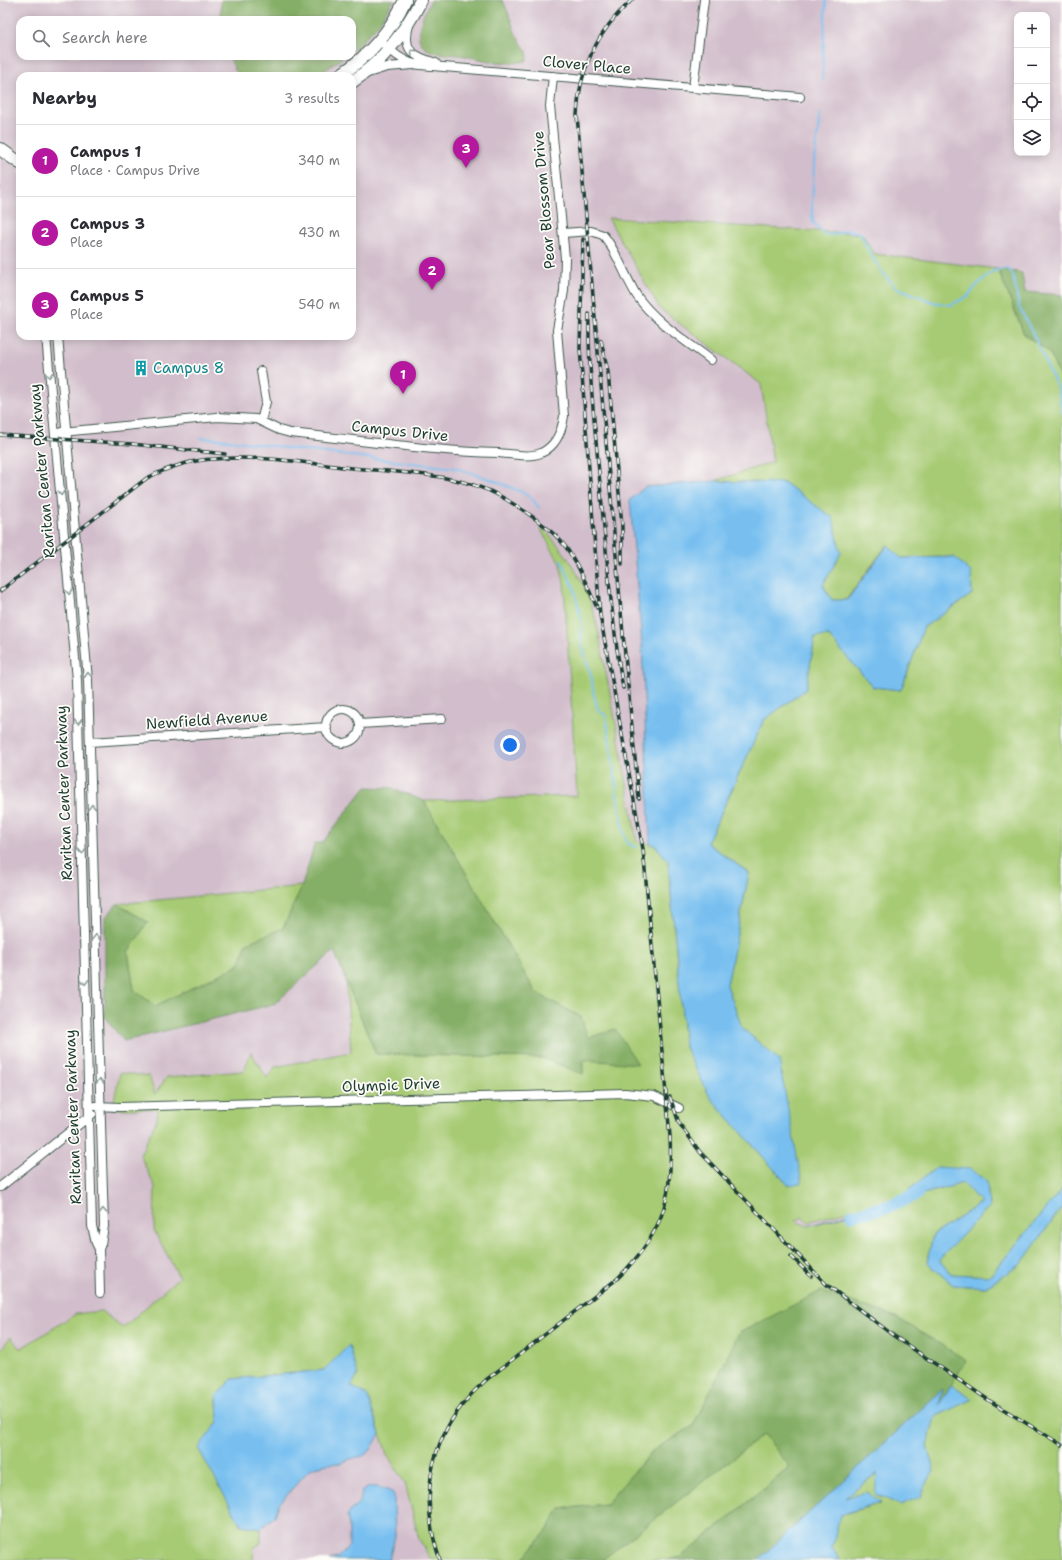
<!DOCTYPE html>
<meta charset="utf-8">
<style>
body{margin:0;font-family:"Shantell Sans",sans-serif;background:#f7f7f7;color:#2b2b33}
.controls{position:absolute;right:12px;top:12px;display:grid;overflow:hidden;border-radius:8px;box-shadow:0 2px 10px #0003}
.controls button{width:36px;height:36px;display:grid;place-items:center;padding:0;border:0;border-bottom:1px solid #e1e1e2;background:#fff;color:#2b2b33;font:20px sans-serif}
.you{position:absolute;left:510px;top:745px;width:14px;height:14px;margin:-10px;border:3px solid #fff;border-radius:50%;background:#1a73e8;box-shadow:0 0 0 6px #1a73e833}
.badge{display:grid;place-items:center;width:26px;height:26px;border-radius:50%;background:#b5179e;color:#fff;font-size:13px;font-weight:700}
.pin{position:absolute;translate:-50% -33px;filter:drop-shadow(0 1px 2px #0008)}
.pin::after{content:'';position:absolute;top:21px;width:14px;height:12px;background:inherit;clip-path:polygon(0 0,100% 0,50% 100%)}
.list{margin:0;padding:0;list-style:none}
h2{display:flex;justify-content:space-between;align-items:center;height:52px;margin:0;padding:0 16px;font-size:17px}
h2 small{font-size:13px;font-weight:400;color:#7c7c81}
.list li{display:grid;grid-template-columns:26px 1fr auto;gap:12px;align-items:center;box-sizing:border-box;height:72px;padding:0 16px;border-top:1px solid #e1e1e2}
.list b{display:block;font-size:15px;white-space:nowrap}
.list p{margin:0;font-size:13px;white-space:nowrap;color:#7c7c81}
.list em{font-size:13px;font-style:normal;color:#7c7c81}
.icon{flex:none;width:22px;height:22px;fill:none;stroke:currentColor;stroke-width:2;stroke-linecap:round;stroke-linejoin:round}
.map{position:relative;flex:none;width:1062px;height:1560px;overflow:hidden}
.search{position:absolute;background:#fff;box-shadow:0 2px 10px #0003;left:16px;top:16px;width:340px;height:44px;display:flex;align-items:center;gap:10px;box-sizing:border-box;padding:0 14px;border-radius:12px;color:#7c7c81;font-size:15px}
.panel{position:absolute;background:#fff;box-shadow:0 2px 10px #0003;left:16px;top:72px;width:340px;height:268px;border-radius:12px}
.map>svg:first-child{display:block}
.industrial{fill:#d1bdcb;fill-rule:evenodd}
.green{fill:#a7cb74;stroke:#638454}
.forest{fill:#85af66;stroke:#52764d}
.water{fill:#78bff0;stroke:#4c7e92}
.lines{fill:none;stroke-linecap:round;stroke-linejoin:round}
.stream{stroke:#78bff0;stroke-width:2}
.river{stroke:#78bff0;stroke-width:13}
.street-casing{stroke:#3f574c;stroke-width:10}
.secondary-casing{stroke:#3f574c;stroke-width:14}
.street{stroke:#fff;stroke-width:8}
.secondary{stroke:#fff;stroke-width:12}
.rail-casing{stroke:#1f3d34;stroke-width:3.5}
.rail{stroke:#fdfcf7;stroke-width:2;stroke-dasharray:6;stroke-linecap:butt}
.oneway{stroke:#8f9e9a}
.labels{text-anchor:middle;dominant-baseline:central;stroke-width:3.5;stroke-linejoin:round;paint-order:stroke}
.street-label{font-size:15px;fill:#1f3d34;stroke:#fdfcf7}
.culture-label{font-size:15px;fill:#0d838f;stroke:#fdfcf7;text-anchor:start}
</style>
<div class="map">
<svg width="1062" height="1560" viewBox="0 0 1062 1560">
<rect width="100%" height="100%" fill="#fdfcf7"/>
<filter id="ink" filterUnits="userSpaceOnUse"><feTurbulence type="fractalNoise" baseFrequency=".025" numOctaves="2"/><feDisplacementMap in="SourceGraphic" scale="8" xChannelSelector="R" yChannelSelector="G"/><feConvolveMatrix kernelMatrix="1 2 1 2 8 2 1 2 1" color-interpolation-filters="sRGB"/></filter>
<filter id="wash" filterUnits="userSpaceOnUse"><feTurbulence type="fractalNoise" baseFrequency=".012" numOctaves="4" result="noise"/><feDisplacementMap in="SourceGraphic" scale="16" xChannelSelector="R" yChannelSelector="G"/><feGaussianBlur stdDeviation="0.9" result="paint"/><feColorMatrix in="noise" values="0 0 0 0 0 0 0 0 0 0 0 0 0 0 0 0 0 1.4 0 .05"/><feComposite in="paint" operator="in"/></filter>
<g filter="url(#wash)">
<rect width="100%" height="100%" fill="#f5e8d1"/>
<!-- industrial -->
<path class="industrial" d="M 0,0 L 1062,0 L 1062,1560 L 0,1560 ZM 1017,15 L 1047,15 L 1047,153 L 1017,153 ZM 20,20 L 352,20 L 352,56 L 20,56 ZM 20,76 L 352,76 L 352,336 L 20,336 Z"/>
<!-- green -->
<path class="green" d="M 608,218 L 862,234 L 875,254 L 998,269 L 1024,334 L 1049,352 L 1062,382 L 1062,1189 L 990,1276 L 951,1274 L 939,1260 L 989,1207 L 987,1182 L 937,1167 L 899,1198 L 853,1212 L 844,1212 L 808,1222 L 803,1217 L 795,1221 L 808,1226 L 963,1183 L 981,1203 L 933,1235 L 927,1262 L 953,1285 L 986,1287 L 1021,1264 L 1062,1207 L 1062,1560 L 840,1560 L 832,1548 L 840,1515 L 881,1503 L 844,1499 L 877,1473 L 934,1470 L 927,1446 L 935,1417 L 972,1399 L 951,1385 L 966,1360 L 740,1333 L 693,1426 L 652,1451 L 606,1504 L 560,1509 L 547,1531 L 524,1557 L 524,1560 L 431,1560 L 419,1539 L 405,1483 L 387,1454 L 367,1395 L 351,1386 L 349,1345 L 325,1370 L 232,1379 L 217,1395 L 218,1422 L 240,1525 L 261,1528 L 261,1543 L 254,1548 L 253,1560 L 0,1560 L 0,1350 L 11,1337 L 20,1349 L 76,1314 L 101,1311 L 123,1328 L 179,1277 L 154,1230 L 155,1187 L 140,1155 L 157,1119 L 158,1109 L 112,1109 L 120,1073 L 149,1076 L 155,1094 L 167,1077 L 244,1071 L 251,1052 L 267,1078 L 275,1067 L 351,1052 L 346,981 L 376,1054 L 542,1058 L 583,1073 L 583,1060 L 588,1038 L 581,1017 L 536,993 L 424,801 L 577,796 L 564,583 L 560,563 L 541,530 L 541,527 C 558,543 572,562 582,583 C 596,609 600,640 605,668 C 617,726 627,784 637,842 C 656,844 657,846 668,861 L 685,1047 L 710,1097 L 788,1185 L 779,1060 L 742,1028 L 727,985 L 749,873 L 707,843 L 764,720 L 806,689 L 815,637 L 829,636 L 873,687 L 901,690 L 924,627 L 972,594 L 954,557 L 901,558 L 887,545 L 846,600 L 832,600 L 823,585 L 841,553 L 785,483 L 715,481 L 773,462 L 761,384 L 660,309 Z
M 302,886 L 283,928 L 247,943 L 239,965 L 155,1006 L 134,990 L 128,952 L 148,922 L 117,904 Z
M 764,1434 L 790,1467 L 681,1557 L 667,1560 L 602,1560 Z"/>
<!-- forest -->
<path class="forest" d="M 221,0 L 394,0 L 377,26 L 352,51 L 352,20 L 221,20 Z
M 431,0 L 502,0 L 506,7 L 516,35 L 527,52 L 528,57 L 526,61 C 505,66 485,60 465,56 C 454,54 441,55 431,51 C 426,50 421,45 420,41 C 415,31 426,9 431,0 Z
M 229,56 L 345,56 L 324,71 L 313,76 L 241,76 L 235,70 Z
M 998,269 L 1022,273 L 1025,292 L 1062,295 L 1062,382 L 1049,352 L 1024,334 Z
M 366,787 L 392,788 L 424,801 L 536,993 L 581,1017 L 588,1038 L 615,1029 L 638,1064 L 583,1060 L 583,1074 L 542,1058 L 376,1054 L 334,951 L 274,1004 L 124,1041 L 105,1018 L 105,918 L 117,904 L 148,922 L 128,952 L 134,990 L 155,1006 L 239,965 L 247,943 L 283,928 L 302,886 L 315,843 L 322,843 Z
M 821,1291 L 896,1317 L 966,1360 L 938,1407 L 943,1389 L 758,1560 L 667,1560 L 681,1557 L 790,1467 L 764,1434 L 602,1560 L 524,1560 L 524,1557 L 547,1531 L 560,1509 L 606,1504 L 652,1451 L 693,1426 L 739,1333 Z"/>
<!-- water -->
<path class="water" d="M 715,481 L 785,483 L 833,518 L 841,553 L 823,585 L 832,600 L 847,600 L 888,545 L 901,558 L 954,557 L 971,572 L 972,594 L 924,627 L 901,690 L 873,687 L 829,636 L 815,637 L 806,689 L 764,720 L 707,843 L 749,873 L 727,985 L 742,1028 L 779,1060 L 802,1183 L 788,1185 L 710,1097 L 685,1047 L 668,861 L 657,847 L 650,843 L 642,645 L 630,500 L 645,487 Z
M 937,1167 L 971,1169 L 987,1182 L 989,1207 L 939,1260 L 951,1274 L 990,1276 L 1062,1189 L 1062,1207 L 1021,1264 L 986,1287 L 953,1285 L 927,1262 L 933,1235 L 981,1203 L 963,1183 L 808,1226 L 899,1198 Z
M 349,1345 L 358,1375 L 351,1386 L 367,1395 L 380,1434 L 370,1451 L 363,1456 L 350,1459 L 342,1463 L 328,1464 L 314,1467 L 307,1472 L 279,1504 L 275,1516 L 261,1528 L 241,1525 L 198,1448 L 218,1422 L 217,1395 L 232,1379 L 324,1370 Z
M 951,1385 L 972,1399 L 935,1417 L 927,1446 L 934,1470 L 920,1497 L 900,1505 L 875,1494 L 877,1473 L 845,1498 L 866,1492 L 881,1502 L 840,1515 L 832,1548 L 840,1560 L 758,1560 L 943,1389 L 939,1405 Z
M 369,1487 L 379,1487 L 392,1492 L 394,1495 L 395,1536 L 389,1560 L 330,1560 L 337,1558 L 349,1546 L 349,1527 L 347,1515 L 360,1501 L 362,1491 Z"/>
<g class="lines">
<!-- stream -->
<path class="stream" d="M 822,81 L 826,0
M 820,115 L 814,161 L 812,208 L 813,222 L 823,234 L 833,235 L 848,230 L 860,233 L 870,253 L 882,272 L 895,287 L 933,302 L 951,305 L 968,296 L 977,285 L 993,271 L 1008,268 L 1013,275 L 1019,307 L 1031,330 L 1058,389 L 1062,412
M 201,438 L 230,440 L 300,450 L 455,468 L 487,478 L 522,492 L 533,500 L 539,508
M 561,560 L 574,588 L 582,623 L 581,642 L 592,679 L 593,691 L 598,710 L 606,716 L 616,784 C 616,794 617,797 619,806 C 623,821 621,831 628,844 L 637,847"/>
<!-- river -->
<path class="river" d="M 852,1215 L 890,1206 L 917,1194"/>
</g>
</g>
<g filter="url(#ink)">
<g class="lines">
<!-- street casing -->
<g class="street-casing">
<path id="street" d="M 409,25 C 402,51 413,56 436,63
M 379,40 C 392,51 402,63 420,65 L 800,97
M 368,73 L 387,67 L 413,65
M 693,88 L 704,0
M 563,233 L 591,231 L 603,235 C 616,249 626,279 637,296 C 655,322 686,341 711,360
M 46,336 L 77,680 L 92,1226 L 96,1243 L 99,1249 L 100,1293
M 58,336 L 88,680 L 104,1226 L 101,1244 L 99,1249
M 261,371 L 266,402 L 261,421
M 62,432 L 217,417 L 256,419 L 279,430 L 290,433 C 359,440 429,451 499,453 C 512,454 529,458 541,453 C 556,446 562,431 564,416 L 557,330 L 564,291 L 565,258 L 550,106 L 553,76
M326 726a17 17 0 1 1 34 0a17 17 0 1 1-34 0Z
M 360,724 L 442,719
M 90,742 L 327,727
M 95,1106 L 120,1107 L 625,1093 L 654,1096 L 679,1108
M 0,1187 L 92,1114"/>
</g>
<!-- secondary casing -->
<g class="secondary-casing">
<path id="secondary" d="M 339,76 C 367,57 391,31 405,0
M 352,82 C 382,62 405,32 421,0
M 0,149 L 20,163"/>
</g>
<!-- street -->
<use href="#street" class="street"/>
<!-- secondary -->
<use href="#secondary" class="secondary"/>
<!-- rail casing -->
<g class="rail-casing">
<path id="rail" d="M 632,0 C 598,30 579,69 577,115 L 623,634 L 639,799
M 589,314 C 588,375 596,435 601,495 C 607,560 612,624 623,688
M 601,340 L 608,372 L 622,526 L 622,564
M 0,435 L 132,444 L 225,454
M 0,591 L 147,478 C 167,468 191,460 214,459 C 260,455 306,463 352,468 C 400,473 458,473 500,496 C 520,507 551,528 565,546 C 577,562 589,589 597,608
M 670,1097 L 679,1123 L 700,1152 L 826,1284 L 894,1336 L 990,1401 L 1062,1445
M 791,1256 L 811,1276
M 440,1560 C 420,1503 427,1444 469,1397 C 474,1391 480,1386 486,1380 L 617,1279 C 663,1233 673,1200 670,1136 L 643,849 L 600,615 L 580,348 L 583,239"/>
</g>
<!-- rail -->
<use href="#rail" class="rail"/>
</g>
<!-- one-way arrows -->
<defs><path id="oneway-chevron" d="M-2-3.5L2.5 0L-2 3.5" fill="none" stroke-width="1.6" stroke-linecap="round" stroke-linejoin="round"/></defs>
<g class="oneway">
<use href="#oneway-chevron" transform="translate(413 52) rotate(-137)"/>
<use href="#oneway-chevron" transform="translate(49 375) rotate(85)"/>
<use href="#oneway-chevron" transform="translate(61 493) rotate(85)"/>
<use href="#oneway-chevron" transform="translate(69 592) rotate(85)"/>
<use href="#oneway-chevron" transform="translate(88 675) rotate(-93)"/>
<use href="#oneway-chevron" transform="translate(78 722) rotate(88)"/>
<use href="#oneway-chevron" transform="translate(92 807) rotate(-92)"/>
<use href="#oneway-chevron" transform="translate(82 852) rotate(88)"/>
<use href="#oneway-chevron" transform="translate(96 937) rotate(-92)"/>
<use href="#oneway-chevron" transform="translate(85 982) rotate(88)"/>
<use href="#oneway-chevron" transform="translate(100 1081) rotate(-92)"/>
<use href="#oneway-chevron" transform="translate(103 1211) rotate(-92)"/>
</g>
</g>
<!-- icons -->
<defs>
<g id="building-bare" transform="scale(1.2)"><path d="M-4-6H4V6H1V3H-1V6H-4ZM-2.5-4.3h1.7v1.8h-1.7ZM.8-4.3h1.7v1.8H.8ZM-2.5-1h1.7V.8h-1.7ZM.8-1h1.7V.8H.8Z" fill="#0f9aa8" stroke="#fdfcf7" stroke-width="2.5" paint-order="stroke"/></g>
</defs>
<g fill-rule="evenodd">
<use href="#building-bare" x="141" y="368"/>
</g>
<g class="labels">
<!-- street labels -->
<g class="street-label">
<text transform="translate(587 65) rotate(5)">Clover Place</text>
<text transform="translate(544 200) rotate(-95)">Pear Blossom Drive</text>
<text transform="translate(400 431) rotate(6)">Campus Drive</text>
<text transform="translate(42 471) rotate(-95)">Raritan Center Parkway</text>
<text transform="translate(207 720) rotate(-4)">Newfield Avenue</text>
<text transform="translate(64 793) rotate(-92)">Raritan Center Parkway</text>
<text transform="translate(391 1085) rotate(-2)">Olympic Drive</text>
<text transform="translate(73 1117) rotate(-92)">Raritan Center Parkway</text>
</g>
<!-- culture labels -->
<g class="culture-label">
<text x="153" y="368">Campus 8</text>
</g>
</g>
</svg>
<div class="controls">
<button>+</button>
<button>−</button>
<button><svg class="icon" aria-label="locate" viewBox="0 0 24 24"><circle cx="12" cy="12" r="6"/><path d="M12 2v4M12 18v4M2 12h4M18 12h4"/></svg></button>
<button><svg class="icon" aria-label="layers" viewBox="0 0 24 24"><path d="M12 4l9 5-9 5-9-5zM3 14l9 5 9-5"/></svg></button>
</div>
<div class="you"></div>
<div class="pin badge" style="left:403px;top:394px">1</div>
<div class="pin badge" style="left:432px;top:290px">2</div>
<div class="pin badge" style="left:466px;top:168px">3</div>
<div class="search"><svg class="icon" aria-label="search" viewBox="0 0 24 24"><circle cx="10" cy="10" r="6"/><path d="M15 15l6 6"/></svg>Search here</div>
<section class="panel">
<h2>Nearby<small>3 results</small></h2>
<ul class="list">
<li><span class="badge">1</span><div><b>Campus 1</b><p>Place · Campus Drive</p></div><em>340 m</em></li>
<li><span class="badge">2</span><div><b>Campus 3</b><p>Place</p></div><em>430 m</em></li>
<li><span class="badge">3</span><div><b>Campus 5</b><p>Place</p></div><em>540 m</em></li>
</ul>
</section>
</div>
